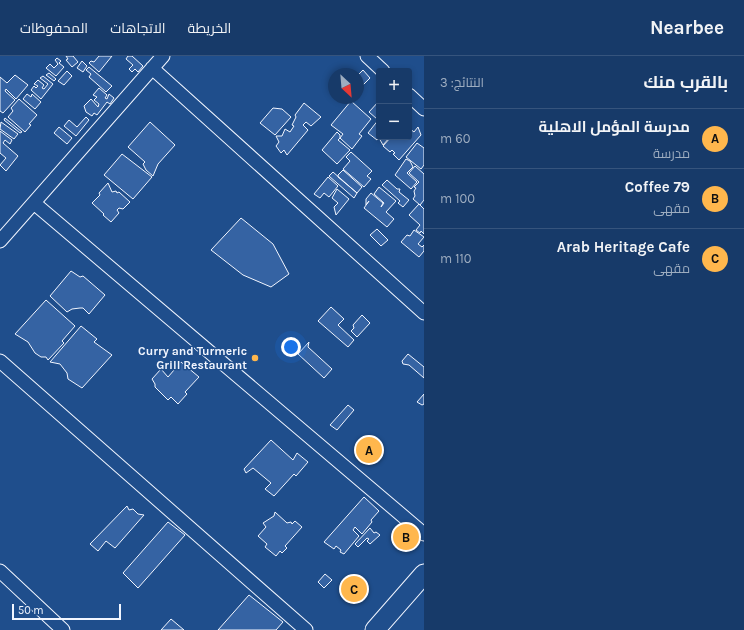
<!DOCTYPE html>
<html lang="ar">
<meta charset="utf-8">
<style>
body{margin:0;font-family:Karla,Cairo,sans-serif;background:#20416f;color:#f1f3f6;direction:rtl}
.controls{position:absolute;right:12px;top:12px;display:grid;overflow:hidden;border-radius:4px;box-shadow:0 2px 6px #0003}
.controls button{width:36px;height:36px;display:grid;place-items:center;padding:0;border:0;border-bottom:1px solid #36547d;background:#173a69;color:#f1f3f6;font:20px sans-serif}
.compass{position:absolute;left:328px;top:12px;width:36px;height:36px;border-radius:50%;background:#173a69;box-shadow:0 2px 6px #0003;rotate:154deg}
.scale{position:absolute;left:12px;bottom:10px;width:109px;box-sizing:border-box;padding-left:4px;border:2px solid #f2f6ff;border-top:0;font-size:11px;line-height:14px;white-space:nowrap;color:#f2f6ff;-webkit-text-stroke:3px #1f4e8c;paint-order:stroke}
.you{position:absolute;left:291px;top:291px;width:14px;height:14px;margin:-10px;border:3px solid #fff;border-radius:50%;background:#1a73e8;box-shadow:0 0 0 6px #1a73e833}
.badge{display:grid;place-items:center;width:26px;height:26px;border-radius:50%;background:#ffb74d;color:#111;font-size:13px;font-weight:700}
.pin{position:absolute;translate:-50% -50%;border:2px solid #fff;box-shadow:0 1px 4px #0006}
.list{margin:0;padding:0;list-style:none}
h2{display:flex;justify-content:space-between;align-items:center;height:52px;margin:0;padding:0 16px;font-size:17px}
h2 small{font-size:13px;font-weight:400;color:#9eadc0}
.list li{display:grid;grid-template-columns:26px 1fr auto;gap:12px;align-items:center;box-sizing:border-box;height:60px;padding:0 16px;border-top:1px solid #36547d}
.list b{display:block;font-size:15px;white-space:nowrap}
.list p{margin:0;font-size:13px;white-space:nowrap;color:#9eadc0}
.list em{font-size:13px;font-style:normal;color:#9eadc0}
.map{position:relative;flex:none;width:424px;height:574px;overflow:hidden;direction:ltr}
header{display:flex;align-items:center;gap:24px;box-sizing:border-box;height:56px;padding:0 20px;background:#173a69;border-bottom:1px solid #36547d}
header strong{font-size:19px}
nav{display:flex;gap:22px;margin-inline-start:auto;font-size:14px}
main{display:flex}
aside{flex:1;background:#173a69}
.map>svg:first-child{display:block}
.building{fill:#3563a3;stroke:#f2f6ff}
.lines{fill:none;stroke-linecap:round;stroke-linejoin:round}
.street-casing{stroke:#f2f6ff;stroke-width:15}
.secondary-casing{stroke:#f2f6ff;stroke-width:21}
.street{stroke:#1f4e8c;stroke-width:13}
.secondary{stroke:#1f4e8c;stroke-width:19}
.poi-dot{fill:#ffb74d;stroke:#1f4e8c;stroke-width:1.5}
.labels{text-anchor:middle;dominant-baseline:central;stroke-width:3;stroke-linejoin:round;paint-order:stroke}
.poi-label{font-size:12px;font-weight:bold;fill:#f2f6ff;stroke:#1f4e8c;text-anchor:end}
</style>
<header>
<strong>Nearbee</strong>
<nav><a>الخريطة</a><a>الاتجاهات</a><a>المحفوظات</a></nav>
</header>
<main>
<aside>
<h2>بالقرب منك<small>النتائج: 3</small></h2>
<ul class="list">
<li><span class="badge">A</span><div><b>مدرسة المؤمل الاهلية</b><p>مدرسة</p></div><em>60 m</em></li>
<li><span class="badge">B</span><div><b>Coffee 79</b><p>مقهى</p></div><em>100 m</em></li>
<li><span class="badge">C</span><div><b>Arab Heritage Cafe</b><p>مقهى</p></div><em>110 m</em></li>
</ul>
</aside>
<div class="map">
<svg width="424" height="574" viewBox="0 0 424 574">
<rect width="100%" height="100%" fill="#1f4e8c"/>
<!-- building -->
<path class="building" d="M 66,0 L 73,0 L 78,6 L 72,11 L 66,4 L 68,3 Z
M 99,0 L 112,0 L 99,16 L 89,7 L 91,5 L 94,6 Z
M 128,0 L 132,0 L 143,10 L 138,16 L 135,13 L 132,16 L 129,13 L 133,9 L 126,3 Z
M 57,2 L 61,5 L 59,7 L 64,11 L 56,20 L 46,12 L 50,8 L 54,12 L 58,8 L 55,4 Z
M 82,5 L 87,10 L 83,16 L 77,12 Z
M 89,11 L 112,30 L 106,36 L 89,21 L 91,18 L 86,14 Z
M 363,14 L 370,22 L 363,29 L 358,24 L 358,19 Z
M 67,15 L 72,20 L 64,29 L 58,25 Z
M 49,17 L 56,23 L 54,25 L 46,19 Z
M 15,19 L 28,29 L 16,43 L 6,33 L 5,35 L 15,44 L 3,57 L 0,55 L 0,21 L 7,27 Z
M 43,20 L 53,28 L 41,43 L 31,34 L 34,30 L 36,32 L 38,30 L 34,28 L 38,24 L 44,29 L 42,32 L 44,33 L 48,28 L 40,22 Z
M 99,32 L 107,39 L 105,42 L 107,43 L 109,38 L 114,42 L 110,48 L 107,46 L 97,59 L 94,57 L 92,60 L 86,56 L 84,50 L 91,43 L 98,51 L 99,48 L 94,44 L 97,41 L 93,39 Z
M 27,38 L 31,41 L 32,38 L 41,46 L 35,53 L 23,43 Z
M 19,43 L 37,59 L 29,68 L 31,69 L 25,76 L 8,61 L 13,55 L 11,52 Z
M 351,45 L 371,63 L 359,78 L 362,80 L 352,93 L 340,82 L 343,78 L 331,69 Z
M 379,45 L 379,61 L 377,63 L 369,56 Z
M 304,47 L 321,61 L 311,70 L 306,66 L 303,69 L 308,74 L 287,99 L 284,94 L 281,97 L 276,90 L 279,86 L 276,80 L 282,80 L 285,73 L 290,76 L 294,70 L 292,69 L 296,61 L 295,59 Z
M 273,52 L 282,53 L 291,61 L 275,79 L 260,67 Z
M 86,61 L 89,64 L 76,80 L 64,70 L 69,64 L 77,71 Z
M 5,62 L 22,76 L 20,77 L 4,64 Z
M 379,63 L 379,81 L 390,81 L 383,89 L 379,82 L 377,84 L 368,77 Z
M 1,66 L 18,78 L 14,83 L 0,73 Z
M 150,66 L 175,89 L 158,108 L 153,120 L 146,114 L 143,108 L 145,106 L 128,91 Z
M 59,71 L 72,82 L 67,88 L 54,77 Z
M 418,71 L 421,79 L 399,104 L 393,98 L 395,97 L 392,94 L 390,96 L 383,90 L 391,81 L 409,81 L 409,72 L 414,76 Z
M 0,75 L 12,84 L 10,88 L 5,84 L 3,87 L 18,100 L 6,115 L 0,109 L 6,102 L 0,97 Z
M 337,76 L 340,79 L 340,82 L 338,84 L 350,94 L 337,108 L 322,94 Z
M 417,87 L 424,92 L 424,109 L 421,113 L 406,101 Z
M 351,96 L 372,115 L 367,120 L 371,123 L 364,131 L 343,113 L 350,105 L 346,101 Z
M 122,98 L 152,121 L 133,143 L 104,119 Z
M 406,103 L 410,105 L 413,111 L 407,117 L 417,126 L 411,133 L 395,119 Z
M 415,110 L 424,118 L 424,144 L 420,149 L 413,143 L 415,140 L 414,135 L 416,132 L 414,131 L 419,126 L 409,117 Z
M 343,114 L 362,131 L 357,137 L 338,121 L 338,119 Z
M 333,116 L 357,137 L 354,142 L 329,120 Z
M 328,121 L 338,130 L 329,141 L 324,137 L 320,142 L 314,138 Z
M 387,124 L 397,133 L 400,133 L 399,136 L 409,144 L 403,151 L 398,147 L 400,145 L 382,129 Z
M 108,127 L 112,136 L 116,135 L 117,137 L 119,136 L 130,146 L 123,153 L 119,152 L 117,154 L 119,157 L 111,166 L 103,159 L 104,158 L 92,147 L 100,139 L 99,137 Z
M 379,131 L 396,145 L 386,156 L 394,163 L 387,171 L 364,152 L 369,145 L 366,149 L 366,143 L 371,137 L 383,147 L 381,151 L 384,147 L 374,138 Z
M 337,133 L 349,143 L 336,159 L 334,151 L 338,147 L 332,142 Z
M 419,148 L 424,153 L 424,178 L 421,175 L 420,177 L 416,174 L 420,169 L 409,159 Z
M 241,162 L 273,188 L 289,218 L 271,231 L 243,219 L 211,194 Z
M 377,173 L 388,184 L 381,190 L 370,179 Z
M 414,174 L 424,181 L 418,188 L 422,191 L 424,189 L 424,195 L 419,201 L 401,186 L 407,179 L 410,180 Z
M 71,215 L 80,221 L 83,220 L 105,239 L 89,258 L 83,252 L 80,252 L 72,253 L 67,256 L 50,240 Z
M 46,244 L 75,270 L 62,285 L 64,287 L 48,304 L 46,301 L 41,301 L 35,297 L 28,286 L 15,278 Z
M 331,251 L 344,263 L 338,269 L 354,284 L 348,291 L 318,265 Z
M 362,259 L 370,267 L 357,281 L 351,275 L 354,272 L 353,269 Z
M 81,270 L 97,283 L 94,286 L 112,299 L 82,332 L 68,323 L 67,317 L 60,308 L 50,306 Z
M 309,286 L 308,291 L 332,313 L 324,322 L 298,298 Z
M 408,298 L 424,311 L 424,322 L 409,309 L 403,308 L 402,305 Z
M 181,306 L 199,321 L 185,336 L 187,338 L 178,348 L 171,341 L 168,344 L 155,331 L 155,328 L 152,323 L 161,313 L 168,321 Z
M 424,338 L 424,348 L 422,349 L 417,346 Z
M 348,349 L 354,354 L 337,374 L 330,369 Z
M 271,384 L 293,404 L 297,397 L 308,406 L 296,420 L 294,418 L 274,440 L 265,433 L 271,427 L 253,412 L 246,417 L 244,413 Z
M 364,441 L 379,455 L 371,464 L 372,466 L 362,478 L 355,471 L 353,474 L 359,480 L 344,498 L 340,496 L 341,494 L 336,490 L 334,493 L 324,486 Z
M 127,450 L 129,454 L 133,453 L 138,458 L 144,459 L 115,492 L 106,485 L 98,495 L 90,488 Z
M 275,456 L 287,467 L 291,466 L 292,468 L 295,465 L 302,471 L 285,490 L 287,492 L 282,497 L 280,495 L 276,500 L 265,491 L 267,488 L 258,480 L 266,471 L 263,467 L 274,460 Z
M 168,466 L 185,479 L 138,532 L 123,517 Z
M 370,472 L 374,477 L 376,476 L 380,479 L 370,488 L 367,485 L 369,483 L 367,482 L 358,491 L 355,488 Z
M 325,518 L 332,524 L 324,532 L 318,526 Z
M 249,539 L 283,566 L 276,574 L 218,574 Z
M 171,563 L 184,574 L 161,574 Z"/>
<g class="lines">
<!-- street casing -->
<g class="street-casing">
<path id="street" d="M 367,0 L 383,15
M 152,12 L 424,257
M 409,39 L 424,53
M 34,147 L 424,478
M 0,185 L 163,0
M 0,305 L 306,574
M 0,515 L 63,574"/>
</g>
<!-- secondary casing -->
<g class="secondary-casing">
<path id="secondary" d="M 375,574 L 424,518"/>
</g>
<!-- street -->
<use href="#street" class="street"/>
<!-- secondary -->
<use href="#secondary" class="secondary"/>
</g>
<!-- markers -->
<circle class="poi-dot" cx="255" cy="302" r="4"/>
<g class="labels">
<!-- poi labels -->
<g class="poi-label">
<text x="247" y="295">Curry and Turmeric<tspan x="247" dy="14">Grill Restaurant</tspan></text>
</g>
</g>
</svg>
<div class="controls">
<button>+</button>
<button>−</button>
</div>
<svg class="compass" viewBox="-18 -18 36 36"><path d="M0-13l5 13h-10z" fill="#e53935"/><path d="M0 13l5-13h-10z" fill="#9eadc0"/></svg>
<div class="scale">50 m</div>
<div class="you"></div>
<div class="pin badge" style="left:369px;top:394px">A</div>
<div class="pin badge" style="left:406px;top:481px">B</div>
<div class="pin badge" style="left:354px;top:533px">C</div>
</div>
</main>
